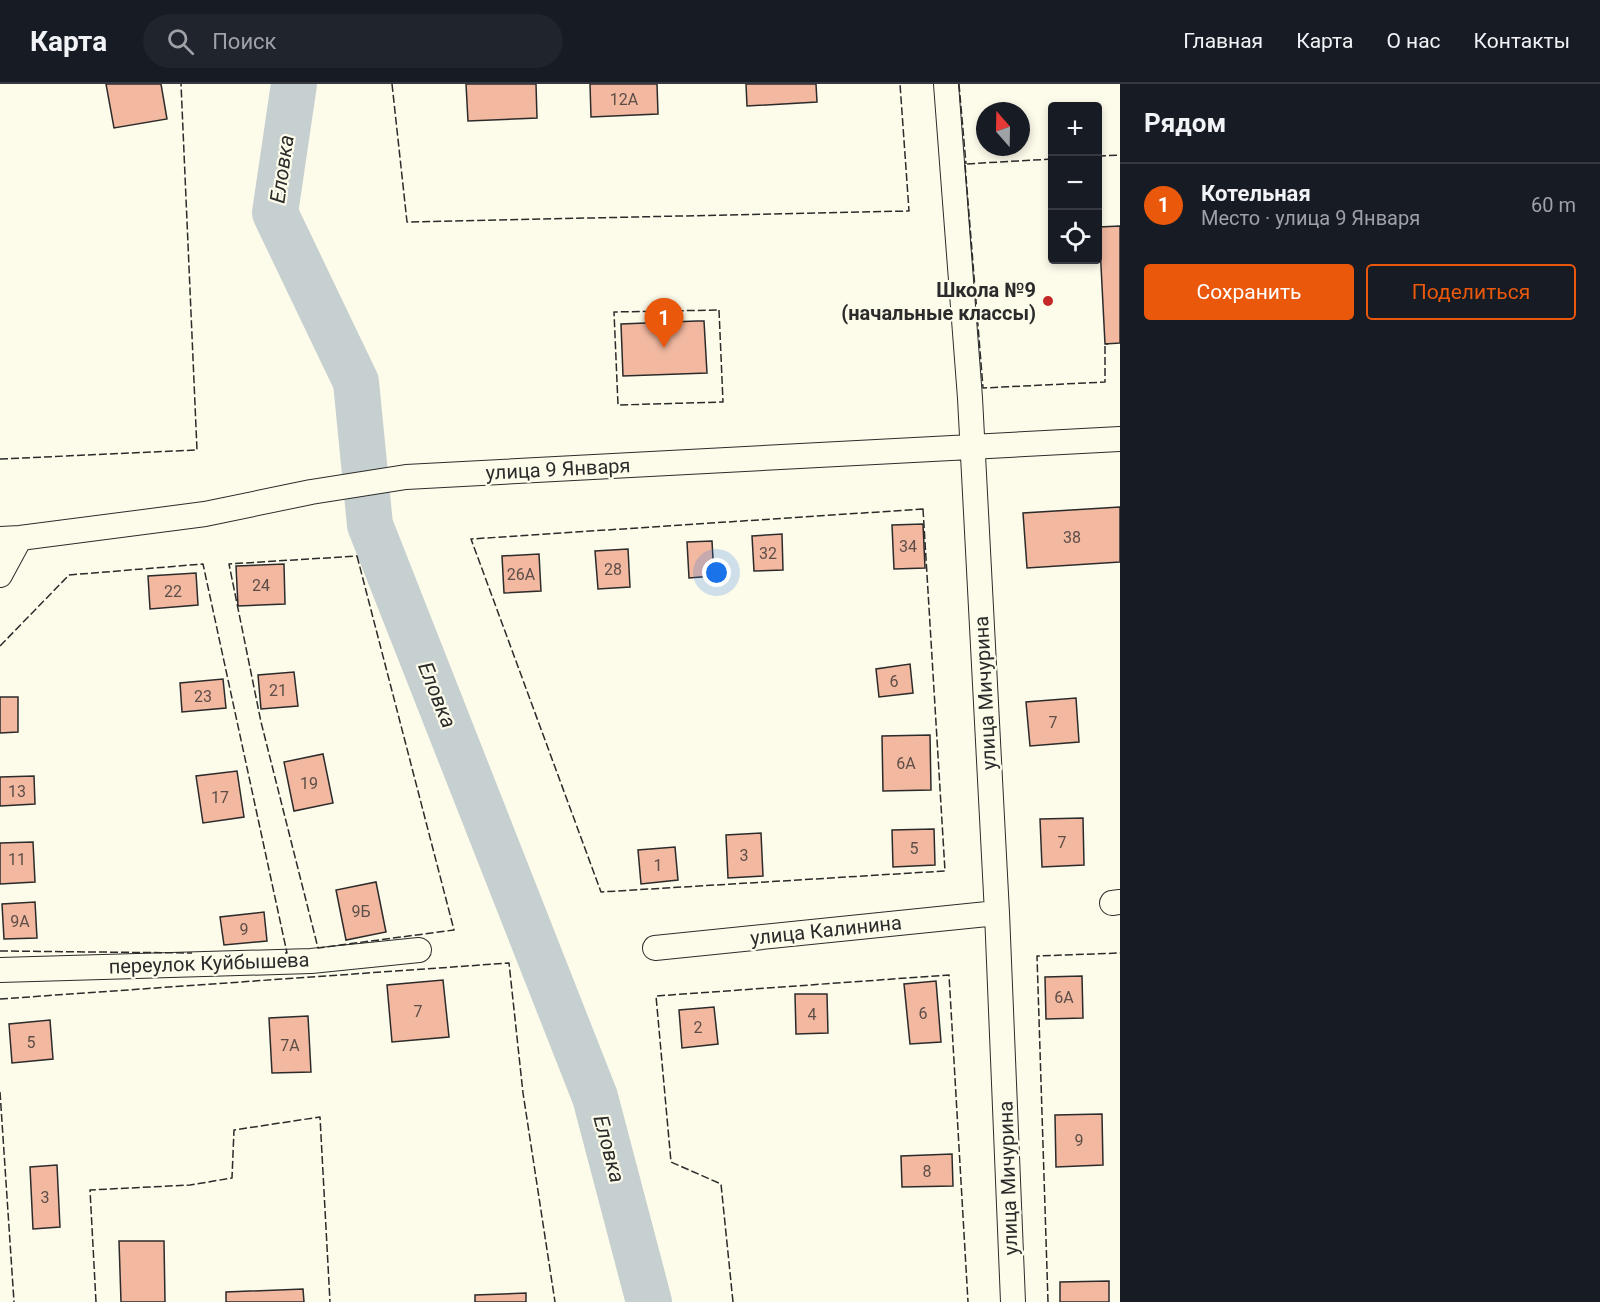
<!DOCTYPE html>
<html lang="ru">
<meta charset="utf-8">
<style>
body{margin:0;font-family:Roboto,sans-serif;background:#20242c;color:#f1f3f6}
.controls{position:absolute;right:18px;top:18px;display:grid;overflow:hidden;border-radius:6px;box-shadow:0 3px 9px #0003}
.controls button{width:54px;height:54px;display:grid;place-items:center;padding:0;border:0;border-bottom:2px solid #363941;background:#171b24;color:#f1f3f6;font:30px sans-serif}
.compass{position:absolute;left:976px;top:18px;width:54px;height:54px;border-radius:50%;background:#171b24;box-shadow:0 3px 9px #0003;rotate:340deg}
.you{position:absolute;left:717px;top:489px;width:21px;height:21px;margin:-15px;border:4px solid #fff;border-radius:50%;background:#1a73e8;box-shadow:0 0 0 9px #1a73e833}
.badge{display:grid;place-items:center;width:39px;height:39px;border-radius:50%;background:#ea580c;color:#fff;font-size:20px;font-weight:700}
.pin{position:absolute;translate:-50% -50px;filter:drop-shadow(0 2px 3px #0008)}
.pin::after{content:'';position:absolute;top:32px;width:21px;height:18px;background:inherit;clip-path:polygon(0 0,100% 0,50% 100%)}
.list{margin:0;padding:0;list-style:none}
h2{display:flex;justify-content:space-between;align-items:center;height:78px;margin:0;padding:0 24px;font-size:26px}
h2 small{font-size:20px;font-weight:400;color:#9ea1a6}
.list li{display:grid;grid-template-columns:39px 1fr auto;gap:18px;align-items:center;box-sizing:border-box;height:84px;padding:0 24px;border-top:2px solid #363941}
.list b{display:block;font-size:22px;white-space:nowrap}
.list p{margin:0;font-size:20px;white-space:nowrap;color:#9ea1a6}
.list em{font-size:20px;font-style:normal;color:#9ea1a6}
.actions{display:flex;gap:12px;padding:18px 24px}
.actions a{flex:1;padding:14px 0;border:2px solid #ea580c;border-radius:6px;text-align:center;font-size:21px;color:#ea580c}
.actions .main{background:#ea580c;color:#fff}
.icon{flex:none;width:33px;height:33px;fill:none;stroke:currentColor;stroke-width:2;stroke-linecap:round;stroke-linejoin:round}
.map{position:relative;flex:none;width:1120px;height:1218px;overflow:hidden}
header{display:flex;align-items:center;gap:36px;box-sizing:border-box;height:84px;padding:0 30px;background:#171b24;border-bottom:2px solid #363941}
header strong{font-size:28px}
nav{display:flex;gap:33px;margin-inline-start:auto;font-size:21px}
.search{width:420px;height:54px;background:#20242c;display:flex;align-items:center;gap:15px;box-sizing:border-box;padding:0 21px;border-radius:33px;color:#9ea1a6;font-size:22px}
main{display:flex}
aside{flex:1;background:#171b24}
.map>svg:first-child{display:block}
.lines{fill:none;stroke-linecap:round;stroke-linejoin:round}
.river{stroke:#c7d0d0;stroke-width:46}
.building{fill:#f2b8a0;stroke:#2b2b2b;stroke-width:1.5}
.minor-casing{stroke:#2b2b2b;stroke-width:26}
.minor{stroke:#fdfbea;stroke-width:24}
.fence{stroke:#2b2b2b;stroke-width:1.5;stroke-dasharray:8 3;stroke-linecap:butt}
.poi-dot{fill:#c62828;stroke:#fdfbea;stroke-width:2}
.labels{text-anchor:middle;dominant-baseline:central;stroke-width:4.5;stroke-linejoin:round;paint-order:stroke}
.number-label{font-size:16px;fill:#5d4e48}
.poi-label{font-size:20px;font-weight:bold;fill:#2b2b2b;stroke:#fdfbea;text-anchor:end}
.street-label{font-size:20px;fill:#2b2b2b;stroke:#fdfbea}
.water-label{font-size:21px;font-style:italic;fill:#2b2b2b;stroke:#fdfbea}
</style>
<header>
<strong>Карта</strong>
<div class="search"><svg class="icon" aria-label="search" viewBox="0 0 24 24"><circle cx="10" cy="10" r="6"/><path d="M15 15l6 6"/></svg>Поиск</div>
<nav><a>Главная</a><a>Карта</a><a>О нас</a><a>Контакты</a></nav>
</header>
<main>
<div class="map">
<svg width="1120" height="1218" viewBox="0 0 1120 1218">
<rect width="100%" height="100%" fill="#fdfbea"/>
<g class="lines">
<!-- river -->
<path class="river" d="M 294,0 L 275,129 L 356,298 L 370,441 L 595,1013 L 649,1218"/>
</g>
<!-- building -->
<path class="building" d="M 106,0 L 161,0 L 167,35 L 114,44 Z
M 466,0 L 536,0 L 537,34 L 468,37 Z
M 590,0 L 657,0 L 658,30 L 591,33 Z
M 746,0 L 816,0 L 817,18 L 747,22 Z
M 1120,142 L 1120,259 L 1105,260 L 1099,143 Z
M 697,237 L 704,237 L 707,289 L 623,292 L 621,240 Z
M 1120,423 L 1120,478 L 1027,484 L 1023,429 Z
M 923,440 L 925,484 L 894,485 L 892,441 Z
M 782,450 L 783,486 L 754,487 L 752,452 Z
M 712,457 L 714,492 L 689,494 L 687,458 Z
M 628,465 L 630,503 L 598,505 L 595,467 Z
M 539,470 L 541,507 L 504,509 L 502,472 Z
M 284,480 L 285,520 L 238,522 L 236,482 Z
M 196,489 L 198,521 L 150,525 L 148,492 Z
M 910,580 L 913,609 L 879,613 L 876,585 Z
M 294,588 L 298,622 L 261,625 L 258,591 Z
M 223,595 L 226,624 L 182,628 L 180,599 Z
M 0,613 L 18,613 L 18,648 L 0,649 Z
M 1076,614 L 1079,658 L 1030,662 L 1026,618 Z
M 930,651 L 931,706 L 883,707 L 882,652 Z
M 323,670 L 333,719 L 294,727 L 284,678 Z
M 237,687 L 244,733 L 203,739 L 196,692 Z
M 34,692 L 35,720 L 0,722 L 0,693 Z
M 1083,734 L 1084,781 L 1042,783 L 1040,735 Z
M 934,745 L 935,781 L 893,783 L 892,746 Z
M 761,749 L 763,792 L 728,794 L 726,751 Z
M 33,758 L 35,798 L 0,800 L 0,759 Z
M 675,763 L 678,796 L 641,800 L 638,766 Z
M 376,798 L 386,848 L 346,856 L 336,806 Z
M 35,818 L 37,854 L 4,855 L 2,820 Z
M 264,828 L 267,857 L 224,861 L 220,833 Z
M 1082,892 L 1083,934 L 1046,935 L 1045,893 Z
M 443,896 L 449,953 L 392,958 L 387,901 Z
M 936,897 L 941,958 L 910,960 L 904,900 Z
M 795,910 L 827,910 L 828,949 L 796,950 Z
M 714,923 L 718,960 L 682,964 L 679,926 Z
M 308,932 L 311,988 L 272,989 L 269,934 Z
M 50,936 L 53,975 L 12,979 L 9,940 Z
M 1102,1030 L 1103,1081 L 1056,1083 L 1055,1031 Z
M 952,1070 L 953,1102 L 902,1103 L 901,1072 Z
M 57,1081 L 60,1143 L 33,1145 L 30,1083 Z
M 119,1157 L 164,1157 L 165,1218 L 121,1218 Z
M 1109,1197 L 1109,1218 L 1060,1218 L 1060,1198 Z
M 303,1205 L 304,1218 L 226,1218 L 226,1208 Z
M 526,1209 L 526,1218 L 475,1218 L 475,1211 Z"/>
<g class="lines">
<!-- minor casing -->
<g class="minor-casing">
<path id="minor" d="M 946,0 L 970,314 L 997,829 L 1013,1218
M 0,455 L 20,454 L 205,430 L 311,408 L 406,393 L 1120,355
M 0,491 L 20,454
M 1112,819 L 1120,818
M 655,864 L 997,829
M 0,886 L 311,877 L 419,866"/>
</g>
<!-- minor -->
<use href="#minor" class="minor"/>
<!-- fence -->
<path class="fence" d="M 392,0 L 407,138 L 909,127 L 900,0
M 959,0 L 966,80
M 1098,72 L 1120,71
M 1052,75 L 965,80 L 983,304 L 1105,298 L 1105,260 L 1108,260
M 719,226 L 723,318 L 618,321 L 614,228 Z
M 0,375 L 197,366 L 181,0
M 923,425 L 945,787 L 601,808 L 471,455 Z
M 357,472 L 454,846 L 318,864 L 261,638 L 229,480 Z
M 0,562 L 69,491 L 203,480 L 287,869 L 285,869
M 0,867 L 192,869
M 0,915 L 509,879 L 523,1009 L 555,1218
M 0,1008 L 14,1218
M 96,1218 L 90,1106 L 190,1101 L 232,1094 L 234,1046 L 320,1033 L 330,1218
M 733,1218 L 721,1100 L 671,1078 L 656,912 L 949,891 L 968,1218
M 1048,1218 L 1037,872 L 1120,869"/>
</g>
<!-- markers -->
<circle class="poi-dot" cx="1048" cy="217" r="6"/>
<g class="labels">
<!-- number labels -->
<g class="number-label">
<text x="624" y="15">12А</text>
<text x="1072" y="453">38</text>
<text x="908" y="462">34</text>
<text x="768" y="469">32</text>
<text x="613" y="485">28</text>
<text x="521" y="490">26А</text>
<text x="261" y="501">24</text>
<text x="173" y="507">22</text>
<text x="894" y="597">6</text>
<text x="278" y="606">21</text>
<text x="203" y="612">23</text>
<text x="1053" y="638">7</text>
<text x="906" y="679">6А</text>
<text x="309" y="699">19</text>
<text x="17" y="707">13</text>
<text x="220" y="713">17</text>
<text x="1062" y="758">7</text>
<text x="914" y="764">5</text>
<text x="744" y="771">3</text>
<text x="17" y="775">11</text>
<text x="658" y="781">1</text>
<text x="361" y="827">9Б</text>
<text x="20" y="837">9А</text>
<text x="244" y="845">9</text>
<text x="1064" y="913">6А</text>
<text x="418" y="927">7</text>
<text x="923" y="929">6</text>
<text x="812" y="930">4</text>
<text x="698" y="943">2</text>
<text x="31" y="958">5</text>
<text x="290" y="961">7А</text>
<text x="1079" y="1056">9</text>
<text x="927" y="1087">8</text>
<text x="45" y="1113">3</text>
</g>
<!-- poi labels -->
<g class="poi-label">
<text x="1036" y="206">Школа №9<tspan x="1036" dy="23">(начальные классы)</tspan></text>
</g>
<!-- street labels -->
<g class="street-label">
<text transform="translate(558 385) rotate(-3)">улица 9 Января</text>
<text transform="translate(985 609) rotate(-93)">улица Мичурина</text>
<text transform="translate(826 846) rotate(-6)">улица Калинина</text>
<text transform="translate(209 879) rotate(-2)">переулок Куйбышева</text>
<text transform="translate(1008 1094) rotate(-92)">улица Мичурина</text>
</g>
<!-- water labels -->
<g class="water-label">
<text transform="translate(282 85) rotate(-82)">Еловка</text>
<text transform="translate(437 611) rotate(68)">Еловка</text>
<text transform="translate(609 1065) rotate(75)">Еловка</text>
</g>
</g>
</svg>
<div class="controls">
<button>+</button>
<button>−</button>
<button><svg class="icon" aria-label="locate" viewBox="0 0 24 24"><circle cx="12" cy="12" r="6"/><path d="M12 2v4M12 18v4M2 12h4M18 12h4"/></svg></button>
</div>
<svg class="compass" viewBox="-18 -18 36 36"><path d="M0-13l5 13h-10z" fill="#e53935"/><path d="M0 13l5-13h-10z" fill="#9ea1a6"/></svg>
<div class="you"></div>
<div class="pin badge" style="left:664px;top:264px">1</div>
</div>
<aside>
<h2>Рядом<small></small></h2>
<ul class="list">
<li><span class="badge">1</span><div><b>Котельная</b><p>Место · улица 9 Января</p></div><em>60 m</em></li>
</ul>
<div class="actions"><a class="main">Сохранить</a><a>Поделиться</a></div>
</aside>
</main>
